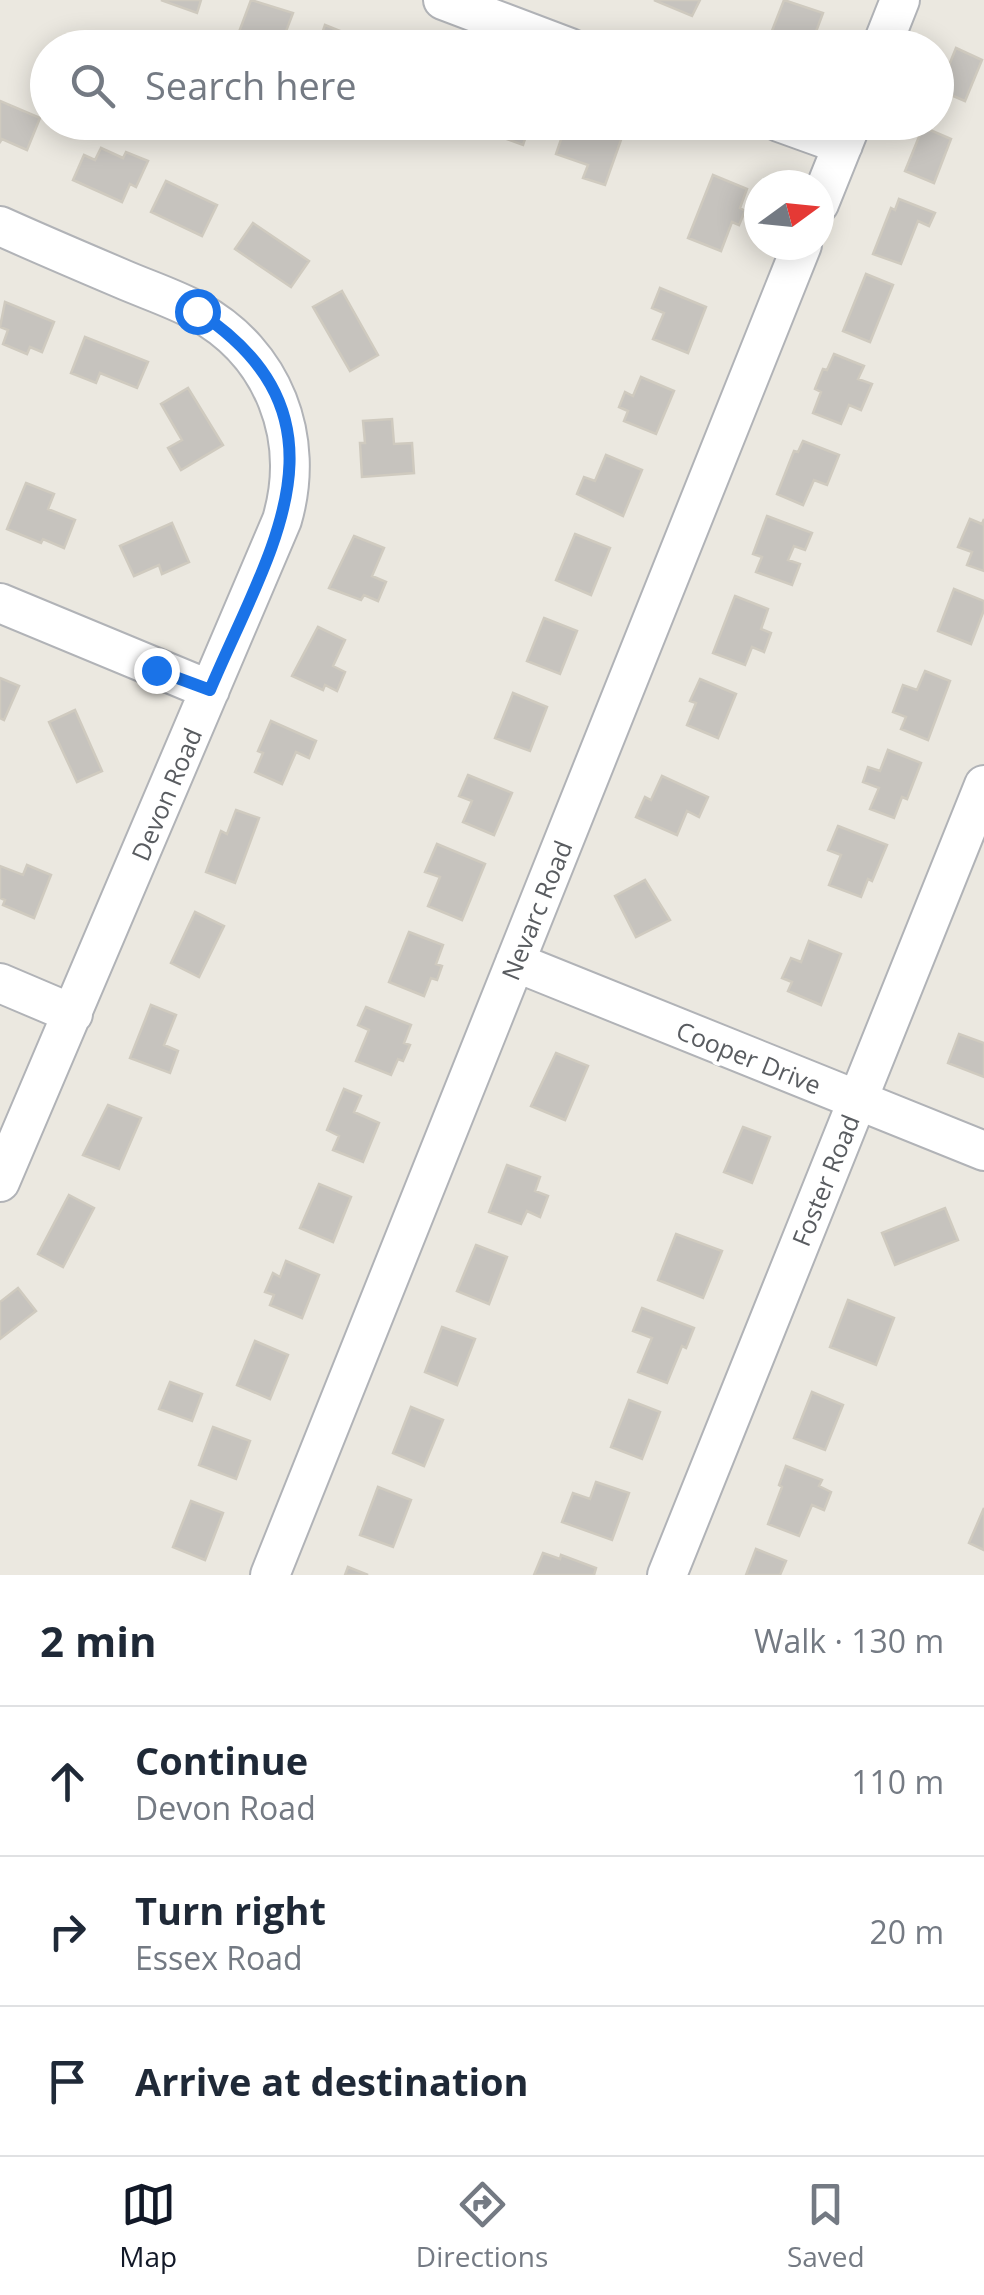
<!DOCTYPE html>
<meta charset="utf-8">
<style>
body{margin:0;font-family:"Open Sans",sans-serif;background:#f2f2f3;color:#1f2937}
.compass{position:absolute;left:744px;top:170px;width:90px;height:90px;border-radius:50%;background:#fff;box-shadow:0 5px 25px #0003;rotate:75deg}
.stop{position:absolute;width:30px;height:30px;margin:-22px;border:8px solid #1a73e8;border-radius:50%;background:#fff}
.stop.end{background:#1a73e8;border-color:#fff;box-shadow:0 2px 10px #0008}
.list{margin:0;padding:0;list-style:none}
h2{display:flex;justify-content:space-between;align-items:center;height:130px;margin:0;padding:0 40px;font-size:42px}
h2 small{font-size:32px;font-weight:400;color:#747a83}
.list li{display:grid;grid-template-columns:65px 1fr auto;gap:30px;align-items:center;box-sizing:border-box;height:150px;padding:0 40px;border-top:2px solid #e0e1e3}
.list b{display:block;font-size:38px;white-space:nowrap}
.list p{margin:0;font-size:32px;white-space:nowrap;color:#747a83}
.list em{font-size:32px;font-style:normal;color:#747a83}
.icon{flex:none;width:55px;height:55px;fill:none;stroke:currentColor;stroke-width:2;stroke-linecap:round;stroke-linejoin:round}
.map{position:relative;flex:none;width:984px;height:1575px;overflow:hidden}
.search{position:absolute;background:#fff;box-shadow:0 5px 25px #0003;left:30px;right:30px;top:30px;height:110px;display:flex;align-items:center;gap:25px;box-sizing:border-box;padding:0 35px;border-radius:55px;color:#747a83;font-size:38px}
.sheet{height:580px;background:#fff}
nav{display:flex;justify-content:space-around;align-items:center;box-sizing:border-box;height:140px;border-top:2px solid #e0e1e3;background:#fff;font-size:28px;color:#747a83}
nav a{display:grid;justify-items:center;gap:5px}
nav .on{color:#111827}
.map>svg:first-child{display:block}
.building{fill:#c6c3be;stroke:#cfcabf;stroke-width:2.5}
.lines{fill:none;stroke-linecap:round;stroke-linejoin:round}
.minor-casing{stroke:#b1b3b7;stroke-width:42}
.minor{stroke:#fff;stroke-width:38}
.route{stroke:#1a73e8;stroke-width:12}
.labels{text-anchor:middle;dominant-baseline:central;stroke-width:8;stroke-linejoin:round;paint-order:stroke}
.street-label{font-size:25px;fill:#595c60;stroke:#fff}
</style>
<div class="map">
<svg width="984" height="1575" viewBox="0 0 984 1575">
<rect width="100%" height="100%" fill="#ebe8e0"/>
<!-- building -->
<path class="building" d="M 161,0 L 201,0 L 197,13 Z
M 251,0 L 293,13 L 280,47 L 239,32 Z
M 654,0 L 700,0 L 692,16 Z
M 784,0 L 823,13 L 814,37 L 809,35 L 804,48 L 785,48 L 768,41 Z
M 325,25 L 370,43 L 368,48 L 317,48 Z
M 956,48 L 982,60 L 965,101 L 939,90 Z
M 0,101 L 40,118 L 27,150 L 2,139 L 0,142 Z
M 472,122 L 531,122 L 523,145 L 471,126 Z
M 567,122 L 579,122 L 622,137 L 605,185 L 583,178 L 588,165 L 556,154 Z
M 923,127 L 951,139 L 934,183 L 905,171 Z
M 101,148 L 123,158 L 126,152 L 148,161 L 136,187 L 130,184 L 122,202 L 73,180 L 84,155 L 95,160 Z
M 713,175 L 747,189 L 740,208 L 745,211 L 739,225 L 732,222 L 721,251 L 688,238 Z
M 166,181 L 217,205 L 202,236 L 151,212 Z
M 899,199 L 935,213 L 929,226 L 918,221 L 901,264 L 873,254 L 891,208 L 895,210 Z
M 253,223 L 309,261 L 291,287 L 235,249 Z
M 866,274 L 893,285 L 870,342 L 843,331 Z
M 660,288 L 706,307 L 688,353 L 653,339 L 664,313 L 652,308 Z
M 342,291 L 378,355 L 350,371 L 313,307 Z
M 5,302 L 54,322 L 42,352 L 30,347 L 27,354 L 3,344 L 8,330 L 0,327 Z
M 85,337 L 148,362 L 137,388 L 100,373 L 96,383 L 71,373 Z
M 834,354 L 864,366 L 858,379 L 872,384 L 861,410 L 849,405 L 841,424 L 813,413 L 821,392 L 815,389 L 823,369 L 827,370 Z
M 641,377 L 674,391 L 656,434 L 624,421 L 628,411 L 619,407 L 625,392 L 633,396 Z
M 188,388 L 223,445 L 181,470 L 168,448 L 182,440 L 161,404 Z
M 392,419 L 394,444 L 412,443 L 414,473 L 362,477 L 360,443 L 365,443 L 363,421 Z
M 803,441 L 839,455 L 827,485 L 814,480 L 803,505 L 777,494 L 794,451 L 798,452 Z
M 606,455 L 642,470 L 623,516 L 577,494 L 584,477 L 595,481 Z
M 26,483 L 54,494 L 48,509 L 75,520 L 64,548 L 43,539 L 41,543 L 7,529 Z
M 767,516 L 812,533 L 805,550 L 794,546 L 788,560 L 800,564 L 792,585 L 756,572 L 762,557 L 753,554 Z
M 970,519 L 982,524 L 984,519 L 984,571 L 967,565 L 972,552 L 958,547 Z
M 172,523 L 189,562 L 162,574 L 159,565 L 134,576 L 120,546 Z
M 575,534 L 610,548 L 591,595 L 556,580 Z
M 354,536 L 384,548 L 372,576 L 386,582 L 378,601 L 364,595 L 361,600 L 329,588 Z
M 954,589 L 984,601 L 984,610 L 971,644 L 938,631 Z
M 735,596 L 768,609 L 761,629 L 771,633 L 764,652 L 752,647 L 745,665 L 713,653 Z
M 544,618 L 577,631 L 560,674 L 527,661 Z
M 318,627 L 345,640 L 333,666 L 345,672 L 337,691 L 325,685 L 323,690 L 292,676 Z
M 925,671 L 950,681 L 928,740 L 901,729 L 906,717 L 893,712 L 903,685 L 917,690 Z
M 0,678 L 19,686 L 4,720 L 0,718 Z
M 700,679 L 736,694 L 718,738 L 687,725 L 696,703 L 690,701 Z
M 513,693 L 547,707 L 530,751 L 495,738 Z
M 75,710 L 102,771 L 77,782 L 49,722 Z
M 271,721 L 316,741 L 309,758 L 296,752 L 282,784 L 255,772 L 263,753 L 258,751 Z
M 888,750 L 921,763 L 907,799 L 902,797 L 894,818 L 870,809 L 879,788 L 863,782 L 868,767 L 880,771 Z
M 468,775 L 512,793 L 494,835 L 463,822 L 472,801 L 459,796 Z
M 662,776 L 708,797 L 699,817 L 687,811 L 677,835 L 636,817 L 645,797 L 651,800 Z
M 236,810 L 259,818 L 235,883 L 206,872 L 221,831 L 227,834 Z
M 838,826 L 887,845 L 872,881 L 868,879 L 861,897 L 829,885 L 841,855 L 828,850 Z
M 437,844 L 485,864 L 462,920 L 428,906 L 440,877 L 425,872 Z
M 27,865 L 51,875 L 34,918 L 3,905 L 5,900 L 0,898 L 0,866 L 23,875 Z
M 645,880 L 670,920 L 636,937 L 615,896 Z
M 195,912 L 224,926 L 199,977 L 171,963 Z
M 409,932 L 443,945 L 436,964 L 442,966 L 437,980 L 431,978 L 424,996 L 389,982 Z
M 809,941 L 841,954 L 821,1005 L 788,991 L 792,982 L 782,978 L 791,958 L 801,962 Z
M 151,1005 L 176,1015 L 164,1045 L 178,1051 L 170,1073 L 130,1058 Z
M 366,1007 L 411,1025 L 404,1043 L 410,1045 L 403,1061 L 398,1059 L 391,1075 L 356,1061 L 369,1030 L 358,1025 Z
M 959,1034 L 984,1043 L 984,1077 L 948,1063 Z
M 556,1053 L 588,1066 L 565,1120 L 531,1106 Z
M 344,1089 L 361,1096 L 354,1112 L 379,1123 L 363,1162 L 333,1150 L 339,1136 L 327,1130 Z
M 108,1105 L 141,1118 L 119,1169 L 83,1155 Z
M 743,1127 L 770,1137 L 752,1183 L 724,1172 Z
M 507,1165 L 540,1177 L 535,1191 L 548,1196 L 540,1217 L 527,1211 L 521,1224 L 489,1212 Z
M 319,1184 L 351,1197 L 333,1242 L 300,1228 Z
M 69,1195 L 94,1208 L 63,1267 L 38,1254 Z
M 945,1208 L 958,1240 L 895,1265 L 882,1233 Z
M 676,1234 L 722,1251 L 703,1298 L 658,1280 Z
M 476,1245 L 507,1257 L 489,1304 L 457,1291 Z
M 286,1261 L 319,1275 L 302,1318 L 270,1305 L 274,1295 L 265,1292 L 273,1273 L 280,1277 Z
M 18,1288 L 36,1311 L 0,1339 L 0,1302 Z
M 848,1300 L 894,1318 L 876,1365 L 830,1347 Z
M 642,1308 L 694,1328 L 686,1348 L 682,1346 L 667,1383 L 638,1372 L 652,1338 L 633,1331 Z
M 442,1327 L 475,1339 L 457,1385 L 425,1372 Z
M 255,1341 L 288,1355 L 270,1399 L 237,1385 Z
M 170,1382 L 202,1394 L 192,1421 L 159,1409 Z
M 812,1392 L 843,1405 L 825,1450 L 794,1438 Z
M 629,1400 L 660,1412 L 642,1459 L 611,1447 Z
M 411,1407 L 443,1420 L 424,1466 L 393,1453 Z
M 213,1427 L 250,1441 L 236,1479 L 199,1465 Z
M 786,1466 L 822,1480 L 819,1486 L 831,1492 L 824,1510 L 812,1505 L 799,1536 L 768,1524 L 782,1487 L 779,1485 Z
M 596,1482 L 629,1493 L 612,1540 L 562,1522 L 573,1493 L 590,1499 Z
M 378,1487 L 411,1500 L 393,1547 L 360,1535 Z
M 191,1501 L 223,1513 L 205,1560 L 173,1547 Z
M 984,1508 L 984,1550 L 969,1543 Z
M 756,1549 L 786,1561 L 780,1575 L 746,1575 Z
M 543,1553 L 560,1559 L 561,1555 L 596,1568 L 594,1575 L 534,1575 Z
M 348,1567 L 368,1575 L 345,1575 Z"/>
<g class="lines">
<!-- minor casing -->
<g class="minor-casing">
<path id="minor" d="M 443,0 L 570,48
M 881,48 L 900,0
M 779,122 L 843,145
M 819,204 L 852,122
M 0,226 C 40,244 80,261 120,278 C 145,289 173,298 197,311 C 274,353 306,438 282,520 L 0,1182
M 0,603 L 210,690
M 515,962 L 984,1151
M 0,983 L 73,1014
M 270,1575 L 802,245
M 667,1575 L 984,785"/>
</g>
<!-- minor -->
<use href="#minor" class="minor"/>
</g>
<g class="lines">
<!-- route -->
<path class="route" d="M 156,670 L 210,690 C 269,550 361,419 197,311"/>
</g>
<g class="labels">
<!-- street labels -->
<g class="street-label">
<text transform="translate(166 794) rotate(-67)">Devon Road</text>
<text transform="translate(536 910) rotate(-68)">Nevarc Road</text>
<text transform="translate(749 1057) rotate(22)">Cooper Drive</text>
<text transform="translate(825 1180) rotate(-68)">Foster Road</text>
</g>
</g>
</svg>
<svg class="compass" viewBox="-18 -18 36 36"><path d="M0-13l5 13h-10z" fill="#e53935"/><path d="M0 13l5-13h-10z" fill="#747a83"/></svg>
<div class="stop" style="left:197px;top:311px"></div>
<div class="stop end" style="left:156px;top:670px"></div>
<div class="search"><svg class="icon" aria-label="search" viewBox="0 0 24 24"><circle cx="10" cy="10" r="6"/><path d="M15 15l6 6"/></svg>Search here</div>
</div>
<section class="sheet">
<h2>2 min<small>Walk · 130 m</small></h2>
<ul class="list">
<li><svg class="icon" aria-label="ahead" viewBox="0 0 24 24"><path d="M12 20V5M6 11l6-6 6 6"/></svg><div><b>Continue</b><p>Devon Road</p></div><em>110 m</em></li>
<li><svg class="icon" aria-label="right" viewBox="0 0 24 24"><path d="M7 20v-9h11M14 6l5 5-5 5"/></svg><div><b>Turn right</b><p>Essex Road</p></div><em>20 m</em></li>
<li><svg class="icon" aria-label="arrive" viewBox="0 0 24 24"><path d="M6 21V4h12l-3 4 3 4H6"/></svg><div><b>Arrive at destination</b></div></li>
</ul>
</section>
<nav>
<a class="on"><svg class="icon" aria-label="map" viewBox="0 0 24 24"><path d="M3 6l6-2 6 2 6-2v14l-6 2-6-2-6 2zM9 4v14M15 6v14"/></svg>Map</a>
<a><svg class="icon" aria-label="directions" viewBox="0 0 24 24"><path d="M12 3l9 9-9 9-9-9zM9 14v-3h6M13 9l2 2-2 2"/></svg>Directions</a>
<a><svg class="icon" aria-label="saved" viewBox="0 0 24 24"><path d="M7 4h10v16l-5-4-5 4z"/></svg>Saved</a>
</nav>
